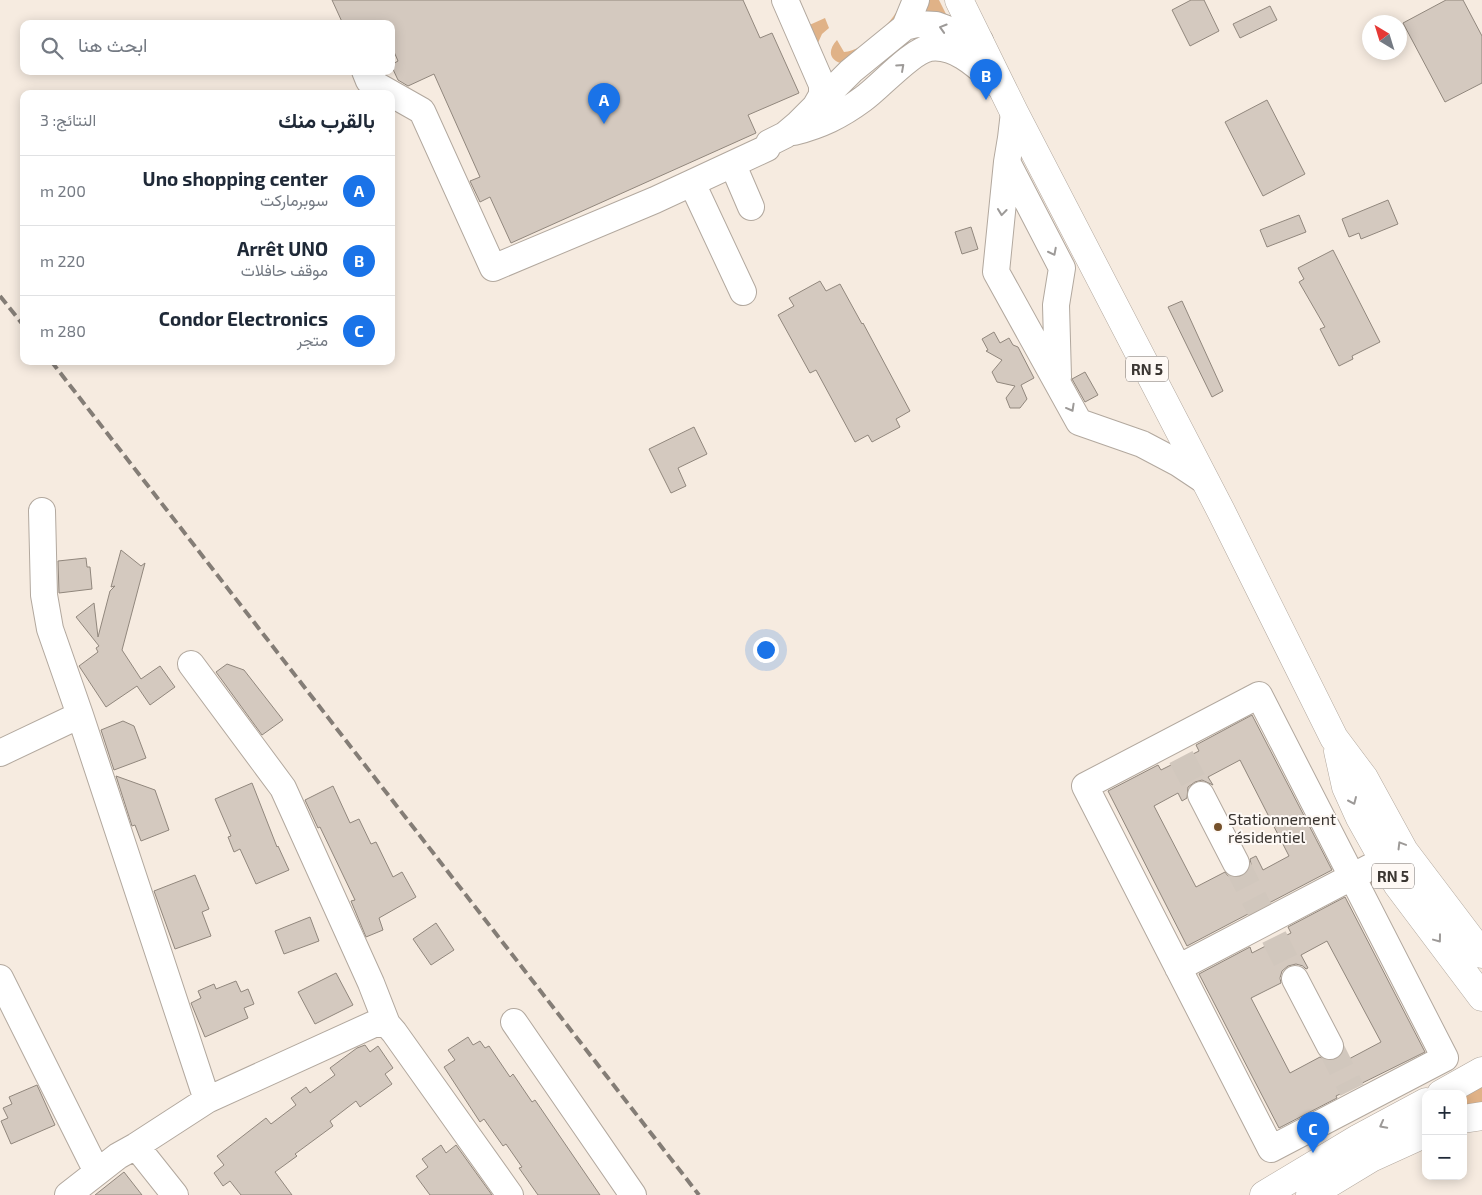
<!DOCTYPE html>
<html lang="ar">
<meta charset="utf-8">
<style>
body{margin:0;font-family:"Exo 2",Vazirmatn,sans-serif;background:#f2f2f3;color:#1f2937;direction:rtl}
.controls{position:absolute;right:15px;bottom:15px;display:grid;overflow:hidden;border-radius:10px;box-shadow:0 2px 12px #0003}
.controls button{width:45px;height:45px;display:grid;place-items:center;padding:0;border:0;border-bottom:1px solid #e0e1e3;background:#fff;color:#1f2937;font:25px sans-serif}
.compass{position:absolute;left:1362px;top:15px;width:45px;height:45px;border-radius:50%;background:#fff;box-shadow:0 2px 12px #0003;rotate:322deg}
.you{position:absolute;left:765px;top:649px;width:18px;height:18px;margin:-12px;border:4px solid #fff;border-radius:50%;background:#1a73e8;box-shadow:0 0 0 8px #1a73e833}
.badge{display:grid;place-items:center;width:32px;height:32px;border-radius:50%;background:#1a73e8;color:#fff;font-size:16px;font-weight:700}
.pin{position:absolute;translate:-50% -41px;filter:drop-shadow(0 1px 2px #0008)}
.pin::after{content:'';position:absolute;top:26px;width:18px;height:15px;background:inherit;clip-path:polygon(0 0,100% 0,50% 100%)}
.list{margin:0;padding:0;list-style:none}
h2{display:flex;justify-content:space-between;align-items:center;height:65px;margin:0;padding:0 20px;font-size:21px}
h2 small{font-size:16px;font-weight:400;color:#747a83}
.list li{display:grid;grid-template-columns:32px 1fr auto;gap:15px;align-items:center;box-sizing:border-box;height:70px;padding:0 20px;border-top:1px solid #e0e1e3}
.list b{display:block;font-size:19px;white-space:nowrap}
.list p{margin:0;font-size:16px;white-space:nowrap;color:#747a83}
.list em{font-size:16px;font-style:normal;color:#747a83}
.icon{flex:none;width:28px;height:28px;fill:none;stroke:currentColor;stroke-width:2;stroke-linecap:round;stroke-linejoin:round}
.map{position:relative;flex:none;width:1482px;height:1195px;overflow:hidden;direction:ltr}
.search{position:absolute;background:#fff;box-shadow:0 2px 12px #0003;left:20px;top:20px;width:375px;height:55px;display:flex;align-items:center;gap:12px;box-sizing:border-box;padding:0 18px;border-radius:10px;color:#747a83;font-size:19px}
.panel{position:absolute;background:#fff;box-shadow:0 2px 12px #0003;left:20px;top:90px;width:375px;height:275px;border-radius:10px;direction:rtl}
.map>svg:first-child{display:block}
.green{fill:#e0b287}
.building{fill:#d4c9bf;stroke:#91877d;fill-rule:evenodd}
.lines{fill:none;stroke-linecap:round;stroke-linejoin:round}
.minor-tunnel{stroke:#d1c7bd;stroke-width:26;stroke-dasharray:26 13;stroke-linecap:butt}
.minor-casing{stroke:#b2a89e;stroke-width:28}
.major-casing{stroke:#b2a89e;stroke-width:29}
.highway-casing{stroke:#b2a89e;stroke-width:29}
.minor{stroke:#fff;stroke-width:26}
.major{stroke:#fff;stroke-width:28}
.highway{stroke:#fff;stroke-width:28}
.rail{stroke:#847d76;stroke-width:4;stroke-dasharray:10 5;stroke-linecap:butt}
.oneway{stroke:#9d9a98}
.poi-dot{fill:#75512b;stroke:#fef9f5;stroke-width:2}
.labels{text-anchor:middle;dominant-baseline:central;stroke-width:4;stroke-linejoin:round;paint-order:stroke}
.shield{fill:#fef9f5;stroke:#76706c;stroke-width:1}
.shield-label{font-size:15px;font-weight:bold;fill:#3b3632}
.poi-label{font-size:16px;fill:#3b3632;stroke:#fef9f5;text-anchor:start}
</style>
<div class="map">
<svg width="1482" height="1195" viewBox="0 0 1482 1195">
<rect width="100%" height="100%" fill="#f6ebe0"/>
<!-- green -->
<path class="green" d="M 902,0 L 906,0 L 896,21 L 844,64 C 829,61 827,51 837,40 L 844,52 C 865,51 896,20 902,0 Z
M 925,0 L 939,0 L 950,22 L 920,15 Z
M 825,18 L 829,28 L 822,34 L 817,45 L 805,27 Z
M 1482,1084 L 1482,1105 L 1463,1107 L 1463,1096 Z"/>
<!-- building -->
<path class="building" d="M 332,0 L 743,0 L 760,38 L 772,33 L 799,93 L 748,115 L 756,133 L 511,243 L 490,197 L 480,202 L 470,181 L 480,177 L 434,74 L 408,86 L 398,80 L 391,65 L 398,61 L 391,45 L 391,24 L 343,24 Z
M 1191,0 L 1204,0 L 1219,31 L 1190,46 L 1172,10 Z
M 1446,0 L 1463,0 L 1482,36 L 1482,83 L 1445,102 L 1403,23 Z
M 1270,6 L 1277,20 L 1240,38 L 1233,24 Z
M 1267,100 L 1305,174 L 1263,196 L 1225,122 Z
M 1388,200 L 1398,224 L 1361,239 L 1359,233 L 1349,237 L 1342,219 Z
M 1299,215 L 1306,232 L 1267,247 L 1260,230 Z
M 971,227 L 978,249 L 962,254 L 955,232 Z
M 1333,250 L 1380,342 L 1352,356 L 1353,359 L 1339,366 L 1320,329 L 1325,327 L 1299,282 L 1304,279 L 1298,268 Z
M 820,281 L 826,291 L 840,284 L 862,324 L 863,323 L 910,411 L 896,419 L 900,427 L 872,442 L 868,435 L 855,442 L 816,370 L 810,373 L 778,315 L 794,306 L 789,298 Z
M 1182,301 L 1223,391 L 1212,397 L 1168,307 Z
M 994,332 L 1000,343 L 1009,338 L 1013,345 L 1018,347 L 1034,378 L 1021,385 L 1027,399 L 1020,408 L 1010,408 L 1006,398 L 1015,386 L 997,382 L 992,372 L 1002,360 L 986,351 L 988,350 L 982,339 Z
M 1085,372 L 1098,395 L 1085,402 L 1072,379 Z
M 694,427 L 707,454 L 678,468 L 686,486 L 671,493 L 649,449 Z
M 121,550 L 141,566 L 145,563 L 122,650 L 141,679 L 160,666 L 175,687 L 150,705 L 137,686 L 106,707 L 79,666 L 98,652 L 96,648 L 99,646 L 76,617 L 94,603 L 98,637 L 110,591 L 115,586 L 111,587 Z
M 86,558 L 87,567 L 90,567 L 92,589 L 59,593 L 58,561 Z
M 227,664 L 244,670 L 283,720 L 262,735 L 216,672 Z
M 1252,715 L 1332,870 L 1187,946 L 1108,791 L 1158,765 L 1161,770 L 1199,751 L 1196,745 ZM 1240,760 L 1289,856 L 1263,870 L 1256,856 L 1250,859 L 1251,864 L 1249,871 L 1243,876 L 1235,878 L 1228,876 L 1225,872 L 1196,887 L 1154,806 L 1178,793 L 1182,801 L 1187,798 L 1188,787 L 1195,782 L 1202,780 L 1213,785 L 1208,777 Z
M 123,721 L 134,726 L 146,758 L 114,770 L 101,730 Z
M 116,776 L 155,790 L 169,830 L 141,841 L 135,825 L 132,826 Z
M 252,783 L 277,847 L 278,846 L 289,870 L 256,884 L 240,849 L 234,852 L 228,837 L 231,836 L 215,799 Z
M 333,786 L 350,823 L 359,819 L 371,844 L 376,842 L 393,877 L 402,872 L 416,897 L 379,918 L 383,930 L 366,937 L 351,901 L 355,900 L 320,827 L 318,828 L 305,800 Z
M 195,875 L 209,909 L 202,912 L 211,936 L 175,949 L 154,891 Z
M 1345,897 L 1425,1052 L 1336,1096 L 1337,1098 L 1279,1128 L 1199,974 L 1250,947 L 1252,953 L 1291,933 L 1288,927 ZM 1327,941 L 1381,1042 L 1347,1060 L 1343,1052 L 1336,1059 L 1329,1061 L 1320,1057 L 1290,1073 L 1251,998 L 1281,983 L 1280,978 L 1282,971 L 1288,966 L 1296,964 L 1303,966 L 1306,969 L 1308,968 L 1301,955 Z
M 310,917 L 319,941 L 284,954 L 275,931 Z
M 436,923 L 454,950 L 431,965 L 413,939 Z
M 336,973 L 353,1005 L 315,1024 L 298,992 Z
M 236,981 L 241,992 L 248,989 L 254,1004 L 244,1008 L 248,1018 L 205,1037 L 191,1003 L 201,998 L 198,991 L 214,984 L 216,989 Z
M 468,1037 L 473,1045 L 480,1041 L 485,1048 L 489,1046 L 510,1077 L 513,1074 L 532,1102 L 535,1100 L 600,1195 L 538,1195 L 519,1168 L 522,1167 L 506,1144 L 503,1146 L 484,1119 L 480,1122 L 444,1067 L 455,1060 L 448,1050 Z
M 365,1045 L 370,1052 L 378,1046 L 393,1068 L 385,1074 L 392,1084 L 360,1107 L 356,1101 L 330,1121 L 333,1126 L 295,1154 L 297,1156 L 275,1172 L 292,1195 L 241,1195 L 230,1181 L 223,1186 L 214,1173 L 224,1165 L 217,1156 L 266,1118 L 271,1124 L 296,1105 L 291,1098 L 306,1087 L 310,1093 L 335,1075 L 330,1068 L 357,1048 Z
M 37,1085 L 55,1125 L 11,1144 L 1,1121 L 8,1118 L 3,1108 L 12,1104 L 9,1097 Z
M 441,1145 L 446,1153 L 456,1145 L 492,1195 L 430,1195 L 416,1176 L 428,1167 L 422,1159 Z
M 124,1172 L 142,1195 L 95,1195 Z"/>
<g class="lines">
<!-- minor-tunnel -->
<path class="minor-tunnel" d="M 1181,757 L 1201,795
M 1236,863 L 1261,912
M 1274,937 L 1295,979
M 1330,1046 L 1352,1090"/>
<!-- minor casing -->
<g class="minor-casing">
<path id="minor" d="M 785,0 L 822,85 L 822,95 L 814,109
M 905,27 L 916,0
M 365,71 L 369,81 L 422,111 L 493,268 L 655,200 L 767,148 L 769,143 L 785,135 L 798,124 L 851,71 L 905,27 L 917,24 L 936,25 L 980,41
M 1014,112 L 1011,138 L 1007,162 L 996,272 L 1079,422 L 1142,444 L 1178,463 L 1205,481
M 794,132 C 821,125 840,116 863,99 C 879,88 912,50 930,48 C 958,44 982,71 1002,88
M 1008,162 L 1007,162 L 1062,268 L 1056,305 L 1058,377
M 733,165 L 751,207
M 692,183 L 743,292
M 42,511 L 44,595 L 50,629 L 80,715 L 207,1100
M 191,664 L 283,788 L 371,983 L 387,1024
M 1259,695 L 1445,1058 L 1271,1149 L 1085,786 Z
M 0,753 L 80,715
M 1201,795 L 1236,863
M 1178,968 L 1384,860
M 0,978 L 97,1172
M 1295,979 L 1330,1046
M 514,1022 L 633,1195
M 136,1146 L 175,1195
M 68,1195 L 118,1156 L 136,1146 L 207,1100 L 374,1024 L 387,1024 L 394,1032 L 510,1195"/>
</g>
<!-- major casing -->
<g class="major-casing">
<path id="major" d="M 959,0 L 1014,112 L 1221,511 L 1334,738 L 1364,778 L 1404,851 L 1482,954
M 1338,751 L 1346,787 L 1360,818 L 1397,884 L 1482,997"/>
</g>
<!-- highway casing -->
<g class="highway-casing">
<path id="highway" d="M 1441,1094 L 1482,1071
M 1463,1119 L 1482,1116
M 1264,1195 L 1359,1138 L 1426,1102
M 1310,1195 L 1371,1158 L 1426,1133"/>
</g>
<!-- minor -->
<use href="#minor" class="minor"/>
<!-- major -->
<use href="#major" class="major"/>
<!-- highway -->
<use href="#highway" class="highway"/>
<!-- rail -->
<path class="rail" d="M 0,296 L 24,326
M 51,361 L 699,1195"/>
</g>
<!-- one-way arrows -->
<defs><path id="oneway-chevron" d="M-2-3.5L2.5 0L-2 3.5" fill="none" stroke-width="1.6" stroke-linecap="round" stroke-linejoin="round" transform="scale(1.25)"/></defs>
<g class="oneway">
<use href="#oneway-chevron" transform="translate(943 28) rotate(-163)"/>
<use href="#oneway-chevron" transform="translate(901 67) rotate(-42)"/>
<use href="#oneway-chevron" transform="translate(1002 212) rotate(96)"/>
<use href="#oneway-chevron" transform="translate(1053 252) rotate(63)"/>
<use href="#oneway-chevron" transform="translate(1071 408) rotate(61)"/>
<use href="#oneway-chevron" transform="translate(1353 801) rotate(66)"/>
<use href="#oneway-chevron" transform="translate(1401 845) rotate(-121)"/>
<use href="#oneway-chevron" transform="translate(1438 939) rotate(53)"/>
<use href="#oneway-chevron" transform="translate(1383 1125) rotate(152)"/>
</g>
<!-- markers -->
<circle class="poi-dot" cx="1218" cy="827" r="5"/>
<g class="labels">
<!-- shield labels -->
<g class="shield">
<rect x="1126" y="356.5" width="42" height="25" rx="4"/>
<rect x="1372" y="863.5" width="42" height="25" rx="4"/>
</g>
<g class="shield-label">
<text x="1147" y="369">RN 5</text>
<text x="1393" y="876">RN 5</text>
</g>
<!-- poi labels -->
<g class="poi-label">
<text x="1228" y="818">Stationnement<tspan x="1228" dy="18">résidentiel</tspan></text>
</g>
</g>
</svg>
<div class="controls">
<button>+</button>
<button>−</button>
</div>
<svg class="compass" viewBox="-18 -18 36 36"><path d="M0-13l5 13h-10z" fill="#e53935"/><path d="M0 13l5-13h-10z" fill="#747a83"/></svg>
<div class="you"></div>
<div class="pin badge" style="left:604px;top:124px">A</div>
<div class="pin badge" style="left:986px;top:100px">B</div>
<div class="pin badge" style="left:1313px;top:1153px">C</div>
<div class="search"><svg class="icon" aria-label="search" viewBox="0 0 24 24"><circle cx="10" cy="10" r="6"/><path d="M15 15l6 6"/></svg>ابحث هنا</div>
<section class="panel">
<h2>بالقرب منك<small>النتائج: 3</small></h2>
<ul class="list">
<li><span class="badge">A</span><div><b>Uno shopping center</b><p>سوبرماركت</p></div><em>200 m</em></li>
<li><span class="badge">B</span><div><b>Arrêt UNO</b><p>موقف حافلات</p></div><em>220 m</em></li>
<li><span class="badge">C</span><div><b>Condor Electronics</b><p>متجر</p></div><em>280 m</em></li>
</ul>
</section>
</div>
